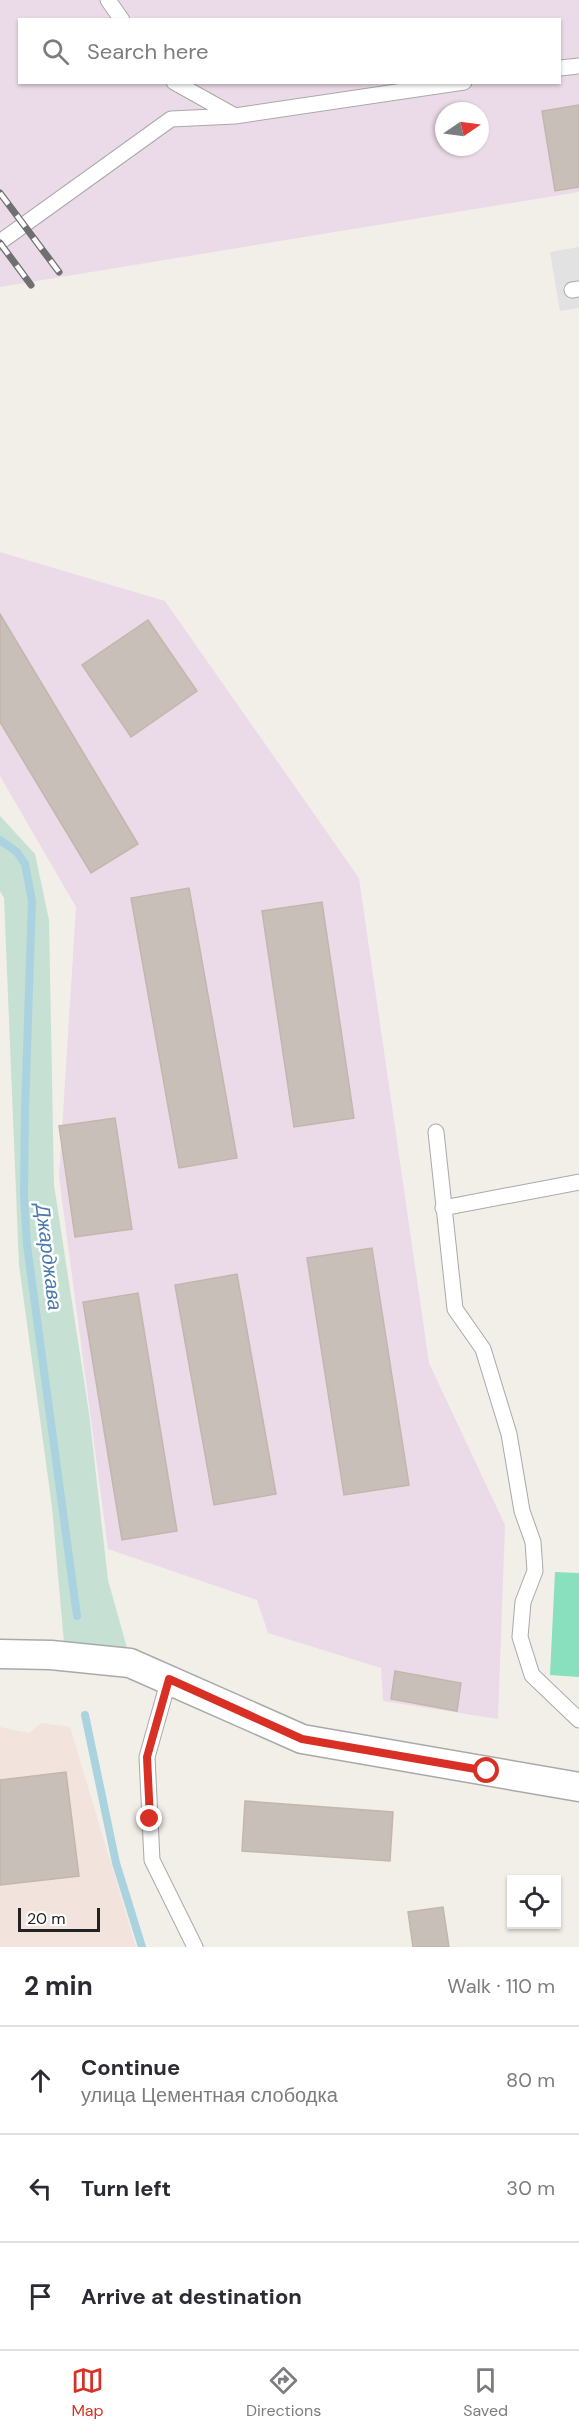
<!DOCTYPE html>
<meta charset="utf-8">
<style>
body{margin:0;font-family:"DM Sans",sans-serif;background:#f7f7f7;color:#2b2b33}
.controls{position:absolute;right:18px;bottom:18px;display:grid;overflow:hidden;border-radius:0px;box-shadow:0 2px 4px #0004}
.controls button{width:54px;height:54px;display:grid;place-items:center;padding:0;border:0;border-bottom:2px solid #e1e1e2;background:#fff;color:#2b2b33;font:30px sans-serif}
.compass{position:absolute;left:435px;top:102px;width:54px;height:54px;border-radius:50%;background:#fff;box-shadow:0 2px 4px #0004;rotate:77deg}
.scale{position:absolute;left:18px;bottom:15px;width:82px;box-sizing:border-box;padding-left:6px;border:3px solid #222;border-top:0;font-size:16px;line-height:21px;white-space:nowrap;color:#222;-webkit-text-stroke:4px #fff;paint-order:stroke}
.stop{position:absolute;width:18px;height:18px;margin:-14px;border:4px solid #d93025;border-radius:50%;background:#fff}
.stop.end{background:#d93025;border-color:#fff;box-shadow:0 2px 6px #0008}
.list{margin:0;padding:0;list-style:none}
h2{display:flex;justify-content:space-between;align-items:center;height:78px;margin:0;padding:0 24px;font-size:26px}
h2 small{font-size:20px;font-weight:400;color:#7c7c81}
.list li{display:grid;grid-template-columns:39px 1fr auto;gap:18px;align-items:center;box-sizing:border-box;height:108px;padding:0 24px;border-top:2px solid #e1e1e2}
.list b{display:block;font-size:22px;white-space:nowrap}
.list p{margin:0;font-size:20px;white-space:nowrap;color:#7c7c81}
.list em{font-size:20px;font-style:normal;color:#7c7c81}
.icon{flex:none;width:33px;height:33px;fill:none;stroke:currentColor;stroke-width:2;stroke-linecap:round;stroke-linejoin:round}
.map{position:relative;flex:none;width:579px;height:1947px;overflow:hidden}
.search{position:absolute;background:#fff;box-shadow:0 2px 4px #0004;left:18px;right:18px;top:18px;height:66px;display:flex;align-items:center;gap:15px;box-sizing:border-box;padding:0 21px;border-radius:0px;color:#7c7c81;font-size:22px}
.sheet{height:402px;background:#fff}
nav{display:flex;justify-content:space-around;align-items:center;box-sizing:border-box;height:84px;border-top:2px solid #e1e1e2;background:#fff;font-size:16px;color:#7c7c81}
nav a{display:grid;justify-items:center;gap:3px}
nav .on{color:#d93025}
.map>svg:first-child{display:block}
.industrial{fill:#ebdbe8;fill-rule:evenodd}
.military{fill:#f3e3dd}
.wetland{fill:#c6e0d4}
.pitch{fill:#88e0be}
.parking{fill:#e2e2e2}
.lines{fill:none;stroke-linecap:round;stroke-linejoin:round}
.stream{stroke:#aad3df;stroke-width:8}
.building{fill:#c7bfb8;stroke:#c4b6ab;stroke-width:1.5}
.lane-casing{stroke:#a9a9a9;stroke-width:17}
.street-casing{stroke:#a9a9a9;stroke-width:31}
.lane{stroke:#fff;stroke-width:15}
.street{stroke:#fff;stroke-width:28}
.rail-casing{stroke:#707070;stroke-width:7}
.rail{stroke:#fff;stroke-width:4.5;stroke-dasharray:14;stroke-linecap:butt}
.route{stroke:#d93025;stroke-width:8}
.labels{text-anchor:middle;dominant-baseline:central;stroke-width:5;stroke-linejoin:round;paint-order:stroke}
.water-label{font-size:20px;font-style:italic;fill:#4a7aab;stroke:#fff}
</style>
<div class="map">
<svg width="579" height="1947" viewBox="0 0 579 1947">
<rect width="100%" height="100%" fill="#f2efe9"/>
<!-- industrial -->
<path class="industrial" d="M 0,0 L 579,0 L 579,192 L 0,287 ZM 20,20 L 560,20 L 560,82 L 20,82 ZM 444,111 L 480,111 L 480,147 L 444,147 Z
M 0,552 L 165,601 L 359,878 L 429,1363 L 505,1525 L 498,1719 L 383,1701 L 381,1668 L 268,1633 L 257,1600 L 108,1549 L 59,1177 L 76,907 L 0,776 Z"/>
<!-- military -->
<path class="military" d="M 41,1723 L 70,1727 L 136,1947 L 0,1947 L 0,1727 L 29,1733 Z"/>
<!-- wetland -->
<path class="wetland" d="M 0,816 L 35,854 L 49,920 L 54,1185 L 89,1413 L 108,1580 L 127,1648 L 64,1643 L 52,1507 L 19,1265 L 4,898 L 0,891 Z"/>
<!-- pitch -->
<path class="pitch" d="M 555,1572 L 579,1573 L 579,1677 L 550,1675 Z"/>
<!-- parking -->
<path class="parking" d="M 579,247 L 579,308 L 560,311 L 550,252 Z"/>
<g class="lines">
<!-- stream -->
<path class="stream" d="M 0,840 L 17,852 L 25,864 L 32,901 L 25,1109 L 24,1195 L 27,1245 L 77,1616
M 85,1715 L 116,1863 L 142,1947"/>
</g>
<!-- building -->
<path class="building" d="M 579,105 L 579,187 L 555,191 L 542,111 Z
M 0,614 L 138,844 L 91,873 L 0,722 Z
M 148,620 L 197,691 L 131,737 L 82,665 Z
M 189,888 L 237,1158 L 179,1168 L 131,898 Z
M 322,902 L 354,1118 L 294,1127 L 262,911 Z
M 115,1118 L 132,1229 L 75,1237 L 59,1126 Z
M 372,1248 L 409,1485 L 344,1495 L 307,1258 Z
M 237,1274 L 276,1494 L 214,1505 L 175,1285 Z
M 138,1293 L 177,1531 L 122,1540 L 83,1302 Z
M 395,1671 L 461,1683 L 457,1711 L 391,1699 Z
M 66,1772 L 79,1876 L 0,1885 L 0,1780 Z
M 245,1801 L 393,1812 L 390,1861 L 242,1851 Z
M 443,1907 L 449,1947 L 413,1947 L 408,1912 Z"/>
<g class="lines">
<!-- lane casing -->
<g class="lane-casing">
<path id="lane" d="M 108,0 L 122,20
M 560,68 L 579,66
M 174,82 L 235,116
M 0,242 L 171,119 L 235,116 L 464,82
M 572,290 L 579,289
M 436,1132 L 455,1309 L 483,1349 L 509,1434 L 522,1511 L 533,1542 L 535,1571 L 523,1602 L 520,1637 L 532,1675 L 579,1720
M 443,1208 L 579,1182
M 169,1679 L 147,1757 L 152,1860 L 195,1947"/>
</g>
<!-- street casing -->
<g class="street-casing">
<path id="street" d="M 0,1654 L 51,1655 L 130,1663 L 302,1739 L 579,1787"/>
</g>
<!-- lane -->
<use href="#lane" class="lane"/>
<!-- street -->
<use href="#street" class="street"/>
<!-- rail casing -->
<g class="rail-casing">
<path id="rail" d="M 0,193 L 59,272
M 0,243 L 31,285"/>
</g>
<!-- rail -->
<use href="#rail" class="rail"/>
</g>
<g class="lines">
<!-- route -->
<path class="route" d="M 150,1819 L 147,1757 L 169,1679 L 302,1739 L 487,1771"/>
</g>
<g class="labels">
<!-- water labels -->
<g class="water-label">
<text transform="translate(49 1257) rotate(83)">Джарджава</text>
</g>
</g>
</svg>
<div class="controls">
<button><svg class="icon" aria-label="locate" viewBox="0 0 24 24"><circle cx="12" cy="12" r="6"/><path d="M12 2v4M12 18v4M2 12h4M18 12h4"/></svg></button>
</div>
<svg class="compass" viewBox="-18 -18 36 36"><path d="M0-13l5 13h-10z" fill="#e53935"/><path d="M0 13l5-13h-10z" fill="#7c7c81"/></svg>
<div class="scale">20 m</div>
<div class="stop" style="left:487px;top:1771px"></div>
<div class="stop end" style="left:150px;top:1819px"></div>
<div class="search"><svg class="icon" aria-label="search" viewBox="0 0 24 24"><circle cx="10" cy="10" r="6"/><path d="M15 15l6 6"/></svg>Search here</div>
</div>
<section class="sheet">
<h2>2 min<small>Walk · 110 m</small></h2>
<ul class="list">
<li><svg class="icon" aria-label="ahead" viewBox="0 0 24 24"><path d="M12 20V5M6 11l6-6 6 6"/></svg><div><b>Continue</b><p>улица Цементная слободка</p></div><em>80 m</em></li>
<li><svg class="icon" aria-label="left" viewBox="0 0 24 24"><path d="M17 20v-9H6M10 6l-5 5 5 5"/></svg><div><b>Turn left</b></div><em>30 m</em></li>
<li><svg class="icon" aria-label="arrive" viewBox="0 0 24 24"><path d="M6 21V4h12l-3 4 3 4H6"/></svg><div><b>Arrive at destination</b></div></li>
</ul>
</section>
<nav>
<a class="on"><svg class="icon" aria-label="map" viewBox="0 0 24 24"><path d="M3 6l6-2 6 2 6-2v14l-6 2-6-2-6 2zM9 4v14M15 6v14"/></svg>Map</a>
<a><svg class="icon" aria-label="directions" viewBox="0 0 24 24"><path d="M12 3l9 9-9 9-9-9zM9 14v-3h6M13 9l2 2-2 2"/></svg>Directions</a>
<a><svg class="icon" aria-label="saved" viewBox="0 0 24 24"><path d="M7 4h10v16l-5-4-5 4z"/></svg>Saved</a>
</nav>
